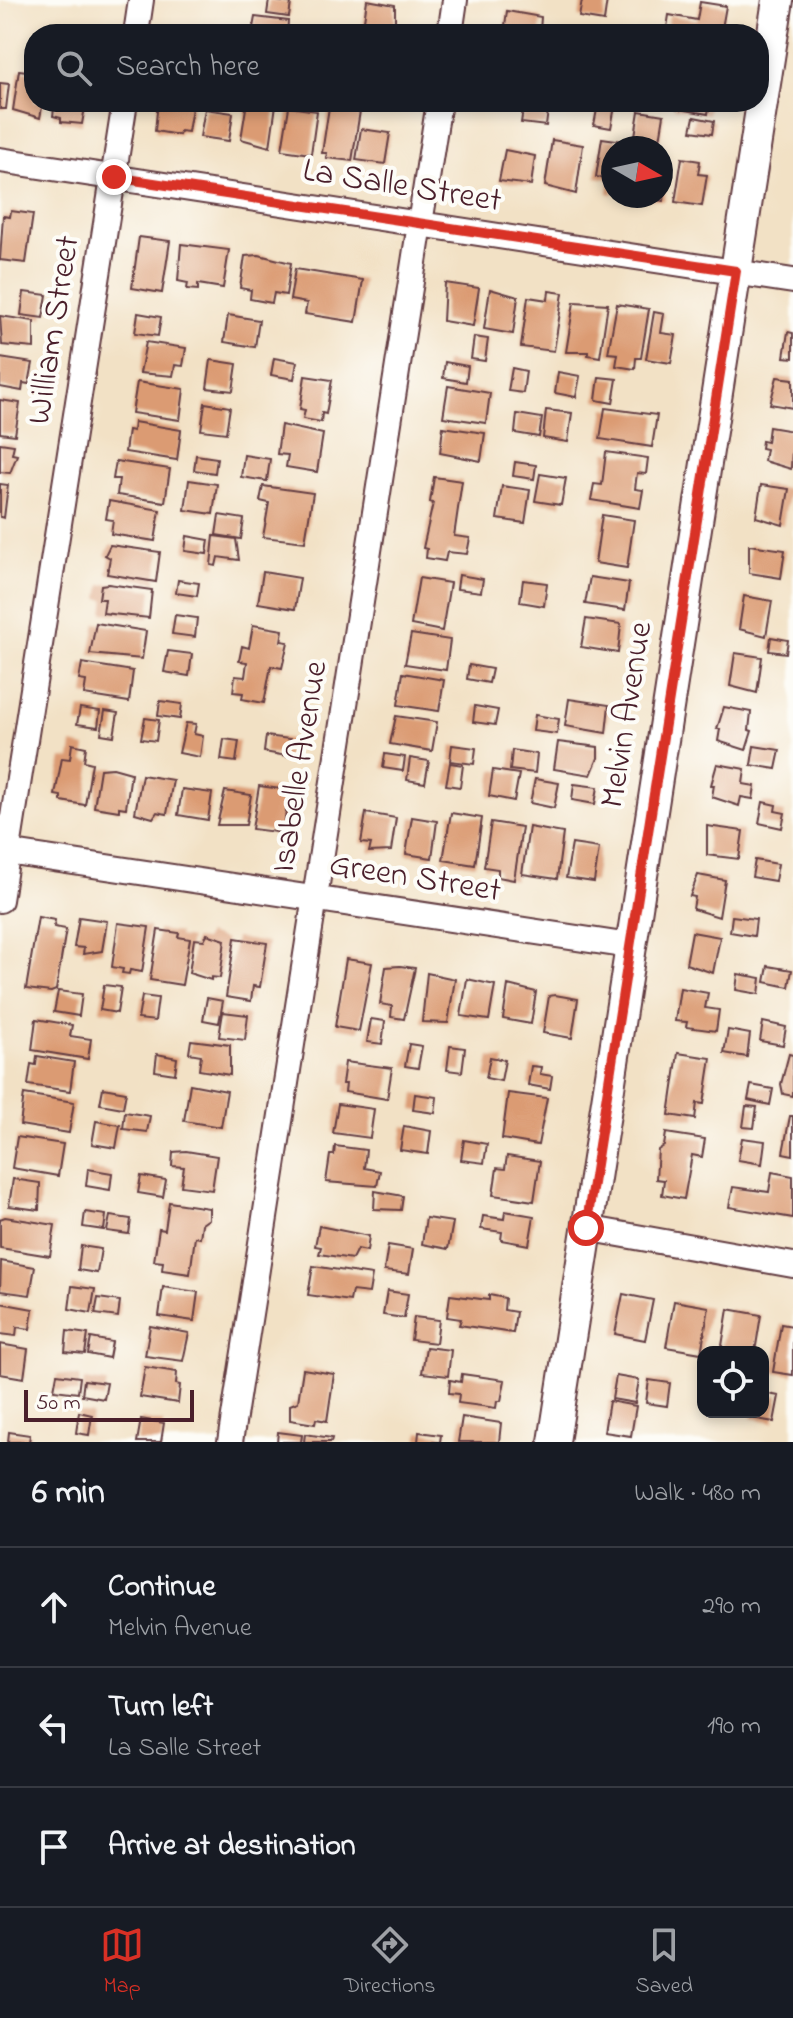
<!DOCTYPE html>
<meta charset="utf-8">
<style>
body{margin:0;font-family:"Indie Flower",sans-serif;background:#20242c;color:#f1f3f6}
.controls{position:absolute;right:24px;bottom:24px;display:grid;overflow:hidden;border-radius:16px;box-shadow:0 4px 12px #0003}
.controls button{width:72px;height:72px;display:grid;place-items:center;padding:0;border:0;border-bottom:2px solid #363941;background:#171b24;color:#f1f3f6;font:40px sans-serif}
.compass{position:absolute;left:601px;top:136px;width:72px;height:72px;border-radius:50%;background:#171b24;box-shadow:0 4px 12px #0003;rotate:99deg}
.scale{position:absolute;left:24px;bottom:20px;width:170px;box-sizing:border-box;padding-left:8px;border:4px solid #4a1f2b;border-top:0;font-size:22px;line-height:28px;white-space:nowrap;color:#4a1f2b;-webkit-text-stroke:6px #fdfcf7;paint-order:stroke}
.stop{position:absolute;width:24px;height:24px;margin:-18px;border:6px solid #d93025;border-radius:50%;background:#fff}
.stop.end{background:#d93025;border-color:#fff;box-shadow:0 2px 8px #0008}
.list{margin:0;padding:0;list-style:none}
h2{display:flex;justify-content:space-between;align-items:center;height:104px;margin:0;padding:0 32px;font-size:34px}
h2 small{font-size:26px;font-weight:400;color:#9ea1a6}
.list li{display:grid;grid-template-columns:52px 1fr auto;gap:24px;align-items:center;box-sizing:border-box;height:120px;padding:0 32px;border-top:2px solid #363941}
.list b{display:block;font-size:30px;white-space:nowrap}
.list p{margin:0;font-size:26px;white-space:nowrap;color:#9ea1a6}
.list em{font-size:26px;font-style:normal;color:#9ea1a6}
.icon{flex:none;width:44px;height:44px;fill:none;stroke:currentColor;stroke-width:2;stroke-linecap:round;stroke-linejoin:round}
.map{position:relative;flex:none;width:793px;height:1442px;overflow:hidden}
.search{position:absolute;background:#171b24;box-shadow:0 4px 12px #0003;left:24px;right:24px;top:24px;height:88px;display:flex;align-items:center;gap:20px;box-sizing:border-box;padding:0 28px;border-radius:32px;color:#9ea1a6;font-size:30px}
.sheet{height:464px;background:#171b24}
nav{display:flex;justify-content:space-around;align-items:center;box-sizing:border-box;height:112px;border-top:2px solid #363941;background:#171b24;font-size:22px;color:#9ea1a6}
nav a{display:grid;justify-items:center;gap:4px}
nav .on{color:#d93025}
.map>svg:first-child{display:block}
.building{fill:#db9b73}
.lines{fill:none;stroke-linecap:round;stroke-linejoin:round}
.minor-casing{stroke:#633c42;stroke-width:28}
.tertiary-casing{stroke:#633c42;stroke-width:34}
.minor{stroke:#fff;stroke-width:24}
.tertiary{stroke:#fff;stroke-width:30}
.route{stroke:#d93025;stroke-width:10}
.labels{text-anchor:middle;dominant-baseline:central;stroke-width:8;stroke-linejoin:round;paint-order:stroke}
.street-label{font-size:34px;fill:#4a1f2b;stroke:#fdfcf7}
</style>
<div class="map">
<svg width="793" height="1442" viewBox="0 0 793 1442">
<rect width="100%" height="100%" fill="#fdfcf7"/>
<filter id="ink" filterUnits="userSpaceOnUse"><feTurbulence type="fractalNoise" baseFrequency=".0125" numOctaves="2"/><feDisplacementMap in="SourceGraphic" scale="16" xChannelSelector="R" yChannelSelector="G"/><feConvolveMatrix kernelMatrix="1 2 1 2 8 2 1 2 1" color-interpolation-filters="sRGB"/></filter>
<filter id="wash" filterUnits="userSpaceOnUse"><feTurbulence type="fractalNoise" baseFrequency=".006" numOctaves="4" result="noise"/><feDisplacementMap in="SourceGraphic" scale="32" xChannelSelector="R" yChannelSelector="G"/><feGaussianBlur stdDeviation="1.8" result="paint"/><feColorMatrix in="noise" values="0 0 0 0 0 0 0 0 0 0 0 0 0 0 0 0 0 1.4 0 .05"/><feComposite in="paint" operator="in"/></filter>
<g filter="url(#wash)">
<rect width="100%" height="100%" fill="#f2e1c5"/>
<g id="blocks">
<!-- building -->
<path class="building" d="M 269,0 L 291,3 L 289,17 L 267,14 Z
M 367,0 L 395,5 L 395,26 L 392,25 L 390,34 L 362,34 Z
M 582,0 L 607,0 L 604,21 L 579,17 Z
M 700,2 L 726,6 L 721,34 L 666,34 L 669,15 L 697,20 Z
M 507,11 L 541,17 L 540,31 L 547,34 L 504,33 Z
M 255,17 L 288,21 L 287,34 L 252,33 Z
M 19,70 L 34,72 L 34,102 L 43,102 L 40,118 L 13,110 Z
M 0,83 L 9,84 L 6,109 L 0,109 Z
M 55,102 L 86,102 L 82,124 L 61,122 L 61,118 L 53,116 Z
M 158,102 L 193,102 L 188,132 L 180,131 L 179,135 L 155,131 Z
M 247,102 L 276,105 L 270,147 L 241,139 Z
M 524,102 L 549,102 L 546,126 L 521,123 Z
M 675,102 L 710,102 L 708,114 L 674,108 Z
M 598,104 L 615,106 L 611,128 L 594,125 Z
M 289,107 L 317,111 L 311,154 L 282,150 Z
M 329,107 L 360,111 L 352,161 L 326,158 L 327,153 L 322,153 Z
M 205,109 L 233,113 L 229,141 L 200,137 Z
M 639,111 L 664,115 L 660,140 L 635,136 Z
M 694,117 L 714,121 L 712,134 L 691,131 Z
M 361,129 L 390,133 L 385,164 L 356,160 Z
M 602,138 L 631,142 L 630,148 L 613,148 L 613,194 L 608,193 L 610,179 L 596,177 Z
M 552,140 L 583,145 L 576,194 L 545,186 Z
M 505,150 L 535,156 L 531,185 L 499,181 Z
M 682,158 L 700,161 L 698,174 L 707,175 L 702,206 L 675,202 Z
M 661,171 L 668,172 L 664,201 L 643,198 L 661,196 Z
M 11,211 L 33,214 L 26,263 L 0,260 L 3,216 L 10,217 Z
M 139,237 L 170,241 L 162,293 L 132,288 Z
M 181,244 L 229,250 L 223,288 L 198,284 L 198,290 L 187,289 L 188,283 L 178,281 Z
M 259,255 L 291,263 L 286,295 L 274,293 L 272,303 L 250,299 L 251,290 L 240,288 L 245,256 Z
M 295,269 L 363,280 L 356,322 L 305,314 L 307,303 L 290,300 Z
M 445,283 L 479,288 L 473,326 L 443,321 Z
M 490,289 L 518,297 L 513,334 L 484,329 Z
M 549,291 L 563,293 L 554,351 L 521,347 L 528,297 L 548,300 Z
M 24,292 L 47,295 L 43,318 L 21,315 Z
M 574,302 L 608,304 L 600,357 L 588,355 L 588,352 L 566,352 Z
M 617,304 L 649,309 L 641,358 L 636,358 L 635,369 L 616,366 L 618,354 L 608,353 Z
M 654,312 L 664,314 L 661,333 L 676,335 L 671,363 L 646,359 Z
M 138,313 L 161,317 L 158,336 L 135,333 Z
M 228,315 L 259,320 L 255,347 L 224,342 Z
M 0,316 L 34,321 L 34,348 L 2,345 Z
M 788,332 L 793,333 L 793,358 L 784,357 Z
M 474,337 L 488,339 L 485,361 L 471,359 Z
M 146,342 L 186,348 L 183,366 L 175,365 L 173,376 L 140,373 Z
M 0,358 L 33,363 L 29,384 L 23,383 L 22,391 L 0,387 Z
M 274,358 L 297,362 L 294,379 L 271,375 Z
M 211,360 L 237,364 L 233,391 L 207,388 Z
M 445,362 L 468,366 L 466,382 L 443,378 Z
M 512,368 L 526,371 L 523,393 L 508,391 Z
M 558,372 L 580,376 L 576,397 L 555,393 Z
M 305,376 L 332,380 L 326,414 L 322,413 L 321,422 L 303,419 L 305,410 L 300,409 Z
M 599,377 L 617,379 L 613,403 L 596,400 Z
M 777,377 L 793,379 L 793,408 L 770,404 Z
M 137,382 L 184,389 L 180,420 L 132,413 Z
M 448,386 L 490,393 L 486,423 L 443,417 Z
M 0,400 L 20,403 L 15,435 L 0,433 Z
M 205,403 L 230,407 L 226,433 L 201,430 Z
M 605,408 L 657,415 L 652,447 L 600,439 Z
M 546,410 L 572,413 L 568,442 L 543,438 Z
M 517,414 L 542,418 L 539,437 L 515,433 Z
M 134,422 L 181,430 L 177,460 L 125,452 L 128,430 L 133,431 Z
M 281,425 L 323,434 L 317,472 L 286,467 L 288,455 L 277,454 Z
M 443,427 L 485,433 L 481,461 L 440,453 Z
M 769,427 L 793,431 L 791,469 L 764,461 L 766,449 L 761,448 L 762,441 L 767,442 Z
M 0,443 L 14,445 L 12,454 L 17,455 L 10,473 L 0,472 Z
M 606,452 L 648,458 L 646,474 L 637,473 L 635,489 L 643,490 L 640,508 L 591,500 L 594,484 L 602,485 Z
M 196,455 L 217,458 L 215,473 L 194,470 Z
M 244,455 L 270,459 L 267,481 L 241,477 Z
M 116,461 L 170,469 L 165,502 L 117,495 L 119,479 L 113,479 Z
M 515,462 L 536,465 L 534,479 L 513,476 Z
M 540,474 L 566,478 L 561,505 L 535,501 Z
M 434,477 L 462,481 L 454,536 L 470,538 L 467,554 L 447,552 L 445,561 L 426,558 L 427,549 L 423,548 L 433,503 L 430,502 Z
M 189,480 L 217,484 L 213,514 L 185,510 Z
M 0,484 L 8,485 L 4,518 L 0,517 Z
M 761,485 L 789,489 L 783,525 L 756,517 Z
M 263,486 L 313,493 L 305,542 L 263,537 L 269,503 L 260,501 Z
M 502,486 L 530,490 L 525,523 L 497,519 Z
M 109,501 L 160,510 L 155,541 L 111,534 L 113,520 L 106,519 Z
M 219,515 L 244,519 L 241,539 L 216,535 Z
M 602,515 L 634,520 L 627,568 L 595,563 Z
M 187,536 L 209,540 L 207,554 L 185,551 Z
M 214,536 L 236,539 L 239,560 L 218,557 L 216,566 L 211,565 Z
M 110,545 L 160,552 L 156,582 L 107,574 L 110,558 L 105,555 Z
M 749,545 L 785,550 L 781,578 L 749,573 Z
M 263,572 L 300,578 L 295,609 L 258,603 Z
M 459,575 L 483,579 L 481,592 L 457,589 Z
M 590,577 L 629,583 L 625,610 L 585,604 Z
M 419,578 L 450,583 L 442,631 L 411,625 Z
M 178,580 L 199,583 L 197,596 L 176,593 Z
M 523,580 L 547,583 L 544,606 L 520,602 Z
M 108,584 L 152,590 L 149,618 L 103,613 L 105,599 L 99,599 L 101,585 Z
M 744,596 L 772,601 L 766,636 L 739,629 Z
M 175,615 L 197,618 L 195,637 L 172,634 Z
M 586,619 L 621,624 L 618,653 L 581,647 Z
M 96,623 L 146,631 L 142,659 L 90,654 Z
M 253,625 L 283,630 L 281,641 L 288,642 L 282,668 L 271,666 L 264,703 L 242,699 L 243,693 L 233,692 L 235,676 L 245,677 L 247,662 L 239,661 L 242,646 L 249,648 Z
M 411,634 L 450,640 L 446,670 L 405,664 Z
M 771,637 L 788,640 L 786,653 L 769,651 Z
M 168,651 L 192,654 L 189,676 L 164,672 Z
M 735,653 L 762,657 L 757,693 L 730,686 Z
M 82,663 L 133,671 L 129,702 L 84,695 L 86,681 L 79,680 Z
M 469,665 L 492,669 L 489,683 L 467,679 Z
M 403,673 L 444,680 L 439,711 L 398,705 Z
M 569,699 L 609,705 L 606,733 L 565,726 Z
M 160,701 L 182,704 L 180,719 L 158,716 Z
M 475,706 L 498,710 L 495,725 L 473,722 Z
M 724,707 L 751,712 L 749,730 L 752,731 L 746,750 L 718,741 L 720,729 L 717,729 Z
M 80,708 L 100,711 L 98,727 L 77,724 Z
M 105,711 L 118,713 L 114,736 L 101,734 Z
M 535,715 L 559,719 L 557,734 L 533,731 Z
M 396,716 L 437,722 L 432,751 L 390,744 Z
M 145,718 L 159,720 L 156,741 L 141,739 Z
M 186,723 L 196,724 L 194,734 L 203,736 L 200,757 L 179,753 Z
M 266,736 L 290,739 L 287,756 L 264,752 Z
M 224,739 L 239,741 L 236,762 L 221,760 Z
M 558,742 L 598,747 L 598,758 L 591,775 L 554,769 Z
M 72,744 L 86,747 L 84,761 L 92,763 L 85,805 L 61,801 L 61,796 L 55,795 L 62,758 L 70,759 Z
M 452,745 L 476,748 L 474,764 L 450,761 Z
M 754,746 L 780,750 L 776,769 L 751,765 Z
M 512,750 L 537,754 L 535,773 L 510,770 Z
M 385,754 L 405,757 L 403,771 L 383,768 Z
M 410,758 L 429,761 L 425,783 L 407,780 Z
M 450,763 L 463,765 L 460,787 L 446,785 Z
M 717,764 L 745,769 L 743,784 L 755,786 L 753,799 L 741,797 L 739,806 L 712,797 L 714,785 L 711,785 Z
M 113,768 L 131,773 L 126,808 L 119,807 L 119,811 L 94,807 L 100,769 Z
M 493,770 L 519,774 L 514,801 L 489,796 Z
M 142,775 L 173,780 L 167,814 L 157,812 L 153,818 L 135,813 Z
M 535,779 L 559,783 L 554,808 L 530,803 Z
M 574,784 L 598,787 L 595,804 L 572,800 Z
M 259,786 L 289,790 L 283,833 L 252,829 Z
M 182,789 L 212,793 L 208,820 L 178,815 Z
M 225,791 L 251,795 L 246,825 L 217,825 Z
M 763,802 L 776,805 L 775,811 L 785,813 L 782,828 L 759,823 Z
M 366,813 L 396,818 L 391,851 L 369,852 L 371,844 L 361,843 Z
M 451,813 L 482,818 L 475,865 L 443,860 Z
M 412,817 L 437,821 L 432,858 L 406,854 Z
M 491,822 L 522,827 L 514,880 L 498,877 L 498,869 L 484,867 Z
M 707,826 L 743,831 L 739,859 L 707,855 Z
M 529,827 L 563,833 L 557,879 L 522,874 Z
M 572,844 L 599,848 L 594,882 L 566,878 Z
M 755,860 L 778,864 L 775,881 L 752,877 Z
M 698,875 L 725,880 L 719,917 L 693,909 L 695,897 L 690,896 Z
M 732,916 L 756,919 L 754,936 L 730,932 Z
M 38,917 L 55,920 L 54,927 L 66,929 L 56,990 L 51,992 L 26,989 Z
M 79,917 L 107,921 L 102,951 L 83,954 L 84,948 L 74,947 Z
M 118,923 L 149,927 L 142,972 L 130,970 L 129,974 L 122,973 L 123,969 L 112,967 Z
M 158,930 L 179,933 L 178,937 L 190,939 L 182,985 L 150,980 Z
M 692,932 L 720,937 L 713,973 L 686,964 Z
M 207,934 L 225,940 L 220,978 L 211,977 L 211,980 L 189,973 L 194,939 L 204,940 Z
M 235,938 L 267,943 L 260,987 L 253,986 L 251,1001 L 226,997 Z
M 346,959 L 372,963 L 359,1031 L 335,1027 Z
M 400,966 L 415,968 L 404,1019 L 391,1017 L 392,1006 L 380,1004 L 386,967 Z
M 768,966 L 792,970 L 789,987 L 765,982 Z
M 427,973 L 455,979 L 448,1023 L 422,1022 Z
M 738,974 L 761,978 L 759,994 L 736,990 Z
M 467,979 L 495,985 L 489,1020 L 461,1016 Z
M 104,985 L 121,987 L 117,1013 L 100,1010 Z
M 508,985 L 536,992 L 531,1024 L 503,1019 Z
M 680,988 L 708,993 L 705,1008 L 719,1010 L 716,1031 L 686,1027 L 687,1022 L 675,1021 Z
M 58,991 L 82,994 L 79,1016 L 54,1012 Z
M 555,995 L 578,999 L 572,1038 L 543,1033 L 549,996 Z
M 142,996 L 158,998 L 155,1021 L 138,1019 Z
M 207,998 L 223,1001 L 219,1023 L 203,1020 Z
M 223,1012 L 248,1015 L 245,1040 L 219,1037 Z
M 36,1019 L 72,1025 L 70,1036 L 91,1039 L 88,1059 L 32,1050 Z
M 371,1019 L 385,1021 L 382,1044 L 367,1042 Z
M 763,1022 L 786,1027 L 783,1045 L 760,1041 Z
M 728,1030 L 750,1034 L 747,1057 L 724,1053 Z
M 191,1040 L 230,1045 L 230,1075 L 199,1070 L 201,1055 L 189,1053 Z
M 409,1044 L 422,1046 L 418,1068 L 405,1066 Z
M 450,1046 L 465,1048 L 462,1072 L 447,1070 Z
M 678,1053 L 711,1058 L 704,1104 L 697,1103 L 695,1119 L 669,1115 Z
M 157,1054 L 177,1058 L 175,1074 L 155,1071 Z
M 789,1054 L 793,1055 L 793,1096 L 783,1094 L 781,1084 Z
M 37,1056 L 74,1062 L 70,1091 L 28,1085 L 31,1064 L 36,1065 Z
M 490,1057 L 505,1060 L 501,1081 L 486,1078 Z
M 345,1062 L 392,1068 L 387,1099 L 345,1092 L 346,1084 L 342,1084 Z
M 531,1066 L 541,1067 L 540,1074 L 552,1076 L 550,1089 L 528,1085 Z
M 190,1084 L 227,1091 L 221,1127 L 184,1121 Z
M 751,1085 L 773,1089 L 770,1105 L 748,1100 Z
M 103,1088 L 126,1092 L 123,1108 L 100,1104 Z
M 508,1093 L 547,1098 L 538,1145 L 502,1139 Z
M 24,1094 L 74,1102 L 69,1133 L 20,1125 Z
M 415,1094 L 437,1097 L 435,1113 L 413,1110 Z
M 338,1104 L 374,1109 L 370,1138 L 333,1133 Z
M 746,1106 L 757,1107 L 754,1128 L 743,1127 Z
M 125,1112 L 150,1116 L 147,1132 L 123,1129 Z
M 790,1116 L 793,1116 L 793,1155 L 783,1153 Z
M 96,1121 L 120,1125 L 116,1148 L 92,1144 Z
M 404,1126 L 431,1131 L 428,1154 L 400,1150 Z
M 666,1133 L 705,1139 L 702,1157 L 692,1155 L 684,1199 L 662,1195 L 664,1180 L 656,1179 L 658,1150 L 664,1146 Z
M 17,1137 L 63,1144 L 58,1176 L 12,1168 Z
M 742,1138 L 765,1141 L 762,1164 L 738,1160 Z
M 464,1140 L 487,1144 L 484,1163 L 461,1160 Z
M 335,1146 L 366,1150 L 364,1168 L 380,1171 L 377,1186 L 326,1182 L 330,1155 L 334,1155 Z
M 186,1151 L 217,1156 L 212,1190 L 181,1186 L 184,1167 L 172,1166 L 173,1152 Z
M 507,1156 L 540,1161 L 534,1201 L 493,1195 L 497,1168 L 505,1169 Z
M 88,1169 L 112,1173 L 110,1190 L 86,1186 Z
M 772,1172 L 793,1176 L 793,1218 L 729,1207 L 733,1187 L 769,1192 Z
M 141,1176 L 166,1180 L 163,1197 L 138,1193 Z
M 13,1179 L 40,1183 L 39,1210 L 9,1206 Z
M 375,1191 L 403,1196 L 401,1210 L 374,1209 Z
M 169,1202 L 209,1208 L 209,1219 L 202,1224 L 200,1238 L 195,1237 L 190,1274 L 162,1270 L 163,1262 L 154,1261 L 159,1229 L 165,1230 Z
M 505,1211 L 534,1216 L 529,1245 L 501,1240 L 502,1232 L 481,1229 L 483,1216 L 504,1219 Z
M 85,1212 L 106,1215 L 104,1230 L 83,1227 Z
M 110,1216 L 131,1219 L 129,1234 L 107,1231 Z
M 5,1217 L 55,1225 L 50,1256 L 0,1248 L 0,1219 Z
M 426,1218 L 453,1222 L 448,1249 L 422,1244 Z
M 319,1226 L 369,1236 L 367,1251 L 357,1249 L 352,1259 L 319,1254 L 321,1247 L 315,1246 Z
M 388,1245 L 413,1249 L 409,1274 L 384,1271 Z
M 81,1246 L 101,1249 L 97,1273 L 78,1270 Z
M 1,1261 L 35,1267 L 30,1295 L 0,1291 Z
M 313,1266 L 372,1275 L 369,1293 L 352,1291 L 350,1301 L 308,1295 Z
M 72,1286 L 95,1289 L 91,1313 L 69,1309 Z
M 163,1287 L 198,1292 L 194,1321 L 159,1316 Z
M 387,1291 L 408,1294 L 404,1318 L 383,1315 Z
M 623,1294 L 653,1300 L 645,1340 L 615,1334 Z
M 450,1295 L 489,1300 L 489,1295 L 505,1298 L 504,1310 L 516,1312 L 513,1333 L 459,1325 L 461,1319 L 447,1317 Z
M 98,1298 L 120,1301 L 118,1317 L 95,1314 Z
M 674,1301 L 709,1307 L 701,1353 L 666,1347 Z
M 0,1303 L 33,1309 L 30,1329 L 17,1327 L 16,1336 L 0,1334 Z
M 728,1309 L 761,1315 L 755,1352 L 721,1352 Z
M 414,1317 L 439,1320 L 436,1343 L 411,1340 Z
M 781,1324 L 793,1326 L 793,1375 L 773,1372 Z
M 150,1326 L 189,1333 L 183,1361 L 145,1356 Z
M 67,1331 L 88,1334 L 85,1354 L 65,1352 Z
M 91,1338 L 112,1342 L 109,1358 L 88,1354 Z
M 0,1344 L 28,1349 L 24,1378 L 0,1374 Z
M 426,1347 L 451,1350 L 448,1376 L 422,1373 Z
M 145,1367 L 177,1372 L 176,1384 L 180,1385 L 178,1403 L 140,1397 Z
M 303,1369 L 334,1374 L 327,1421 L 316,1419 L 315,1424 L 290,1420 L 290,1405 L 298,1402 Z
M 57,1374 L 80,1377 L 78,1393 L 54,1390 Z
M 462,1374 L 505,1380 L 501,1401 L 497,1401 L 496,1408 L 458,1403 L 459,1394 L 449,1393 L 450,1380 L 461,1382 Z
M 616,1376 L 639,1380 L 635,1403 L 612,1399 Z
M 84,1380 L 107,1383 L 104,1399 L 82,1395 Z
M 649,1380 L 670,1383 L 667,1406 L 646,1403 Z
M 763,1393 L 779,1396 L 774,1422 L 751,1418 L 752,1412 L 763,1412 Z
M 609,1401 L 636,1406 L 631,1436 L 604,1432 Z
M 79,1412 L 92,1415 L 89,1435 L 76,1433 Z
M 462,1417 L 501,1423 L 499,1442 L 458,1442 Z
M 141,1419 L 164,1423 L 161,1442 L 137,1442 Z
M 9,1432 L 30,1435 L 29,1442 L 8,1442 Z
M 278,1432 L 302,1435 L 301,1442 L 277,1442 Z
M 419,1432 L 441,1435 L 440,1442 L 418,1442 Z
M 305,1434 L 332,1438 L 331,1442 L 304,1442 Z"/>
</g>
</g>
<g filter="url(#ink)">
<use href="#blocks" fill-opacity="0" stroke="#633c42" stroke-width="2"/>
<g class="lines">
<!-- minor casing -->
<g class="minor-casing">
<path id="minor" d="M 136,34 L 141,0
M 450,34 L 455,0
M 0,160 L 793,281
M 0,851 L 630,946
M 0,900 L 125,102
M 586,1228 L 793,1265
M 230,1442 L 439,102"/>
</g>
<!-- tertiary casing -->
<g class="tertiary-casing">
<path id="tertiary" d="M 554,1442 L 778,0"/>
</g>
<!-- minor -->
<use href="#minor" class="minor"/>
<!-- tertiary -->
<use href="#tertiary" class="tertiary"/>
</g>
</g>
<g class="lines" filter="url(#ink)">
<!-- route -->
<path class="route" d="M 114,177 L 736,271 L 586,1228"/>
</g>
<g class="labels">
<!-- street labels -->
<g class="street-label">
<text transform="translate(402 187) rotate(9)">La Salle Street</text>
<text transform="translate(55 330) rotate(-81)">William Street</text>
<text transform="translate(628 715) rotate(-81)">Melvin Avenue</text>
<text transform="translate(301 767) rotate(-81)">Isabelle Avenue</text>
<text transform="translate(415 879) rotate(9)">Green Street</text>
</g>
</g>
</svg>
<div class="controls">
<button><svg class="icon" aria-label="locate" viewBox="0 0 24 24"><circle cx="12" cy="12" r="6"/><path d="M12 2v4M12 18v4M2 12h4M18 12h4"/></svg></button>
</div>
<svg class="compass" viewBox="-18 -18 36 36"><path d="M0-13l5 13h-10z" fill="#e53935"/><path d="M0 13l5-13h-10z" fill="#9ea1a6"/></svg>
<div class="scale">50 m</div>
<div class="stop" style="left:586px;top:1228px"></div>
<div class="stop end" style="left:114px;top:177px"></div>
<div class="search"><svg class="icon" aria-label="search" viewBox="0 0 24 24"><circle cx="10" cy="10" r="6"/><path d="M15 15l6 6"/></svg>Search here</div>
</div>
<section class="sheet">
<h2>6 min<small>Walk · 480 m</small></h2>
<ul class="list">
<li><svg class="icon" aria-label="ahead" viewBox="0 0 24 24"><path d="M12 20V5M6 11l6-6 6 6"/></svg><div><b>Continue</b><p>Melvin Avenue</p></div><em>290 m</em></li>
<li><svg class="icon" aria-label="left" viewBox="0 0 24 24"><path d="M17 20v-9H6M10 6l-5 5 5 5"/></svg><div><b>Turn left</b><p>La Salle Street</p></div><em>190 m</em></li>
<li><svg class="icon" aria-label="arrive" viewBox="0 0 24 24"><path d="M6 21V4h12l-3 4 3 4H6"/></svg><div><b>Arrive at destination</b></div></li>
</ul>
</section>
<nav>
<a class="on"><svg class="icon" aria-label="map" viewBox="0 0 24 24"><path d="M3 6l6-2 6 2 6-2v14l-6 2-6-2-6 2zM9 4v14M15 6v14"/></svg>Map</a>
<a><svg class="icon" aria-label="directions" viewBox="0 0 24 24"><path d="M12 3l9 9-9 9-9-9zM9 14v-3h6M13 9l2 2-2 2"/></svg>Directions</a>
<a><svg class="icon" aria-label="saved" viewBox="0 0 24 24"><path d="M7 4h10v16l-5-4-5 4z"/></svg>Saved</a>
</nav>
